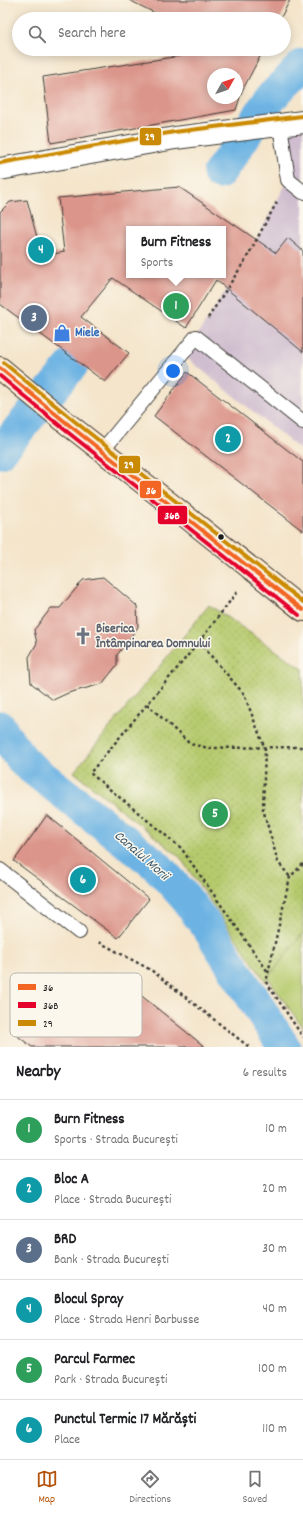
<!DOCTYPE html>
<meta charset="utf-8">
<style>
body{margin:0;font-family:Dekko,sans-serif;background:#f2f2f2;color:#202124}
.compass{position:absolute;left:207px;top:68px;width:36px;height:36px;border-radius:50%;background:#fff;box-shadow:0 2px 10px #0003;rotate:50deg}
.you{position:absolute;left:173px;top:371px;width:14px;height:14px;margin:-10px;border:3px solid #fff;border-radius:50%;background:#1a73e8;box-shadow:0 0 0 6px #1a73e833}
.badge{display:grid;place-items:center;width:26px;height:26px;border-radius:50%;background:#b45309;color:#fff;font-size:13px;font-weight:700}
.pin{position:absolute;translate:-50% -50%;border:2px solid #fff;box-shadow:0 1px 4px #0006}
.popup{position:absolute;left:126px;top:226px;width:100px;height:52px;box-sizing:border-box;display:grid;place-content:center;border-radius:0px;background:#fff;filter:drop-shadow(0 1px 3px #0005);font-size:13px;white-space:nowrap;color:#757577}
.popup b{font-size:15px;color:#202124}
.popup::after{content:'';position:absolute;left:50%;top:100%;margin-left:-8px;border:8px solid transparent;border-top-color:#fff}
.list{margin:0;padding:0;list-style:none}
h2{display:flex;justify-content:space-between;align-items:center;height:52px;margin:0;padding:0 16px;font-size:17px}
h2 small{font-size:13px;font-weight:400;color:#757577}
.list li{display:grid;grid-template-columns:26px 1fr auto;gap:12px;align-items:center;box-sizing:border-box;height:60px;padding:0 16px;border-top:1px solid #e0e0e0}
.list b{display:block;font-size:15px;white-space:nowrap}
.list p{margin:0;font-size:13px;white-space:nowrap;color:#757577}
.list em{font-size:13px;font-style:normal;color:#757577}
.icon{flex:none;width:22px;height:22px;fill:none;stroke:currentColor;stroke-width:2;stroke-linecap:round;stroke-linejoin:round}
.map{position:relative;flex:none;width:303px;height:1047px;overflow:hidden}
.search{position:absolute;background:#fff;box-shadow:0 2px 10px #0003;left:12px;right:12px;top:12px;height:44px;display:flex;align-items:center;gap:10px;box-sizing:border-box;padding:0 14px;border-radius:22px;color:#757577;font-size:15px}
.sheet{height:412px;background:#fff}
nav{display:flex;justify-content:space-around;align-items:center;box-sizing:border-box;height:56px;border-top:1px solid #e0e0e0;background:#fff;font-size:11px;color:#757577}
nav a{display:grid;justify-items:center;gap:2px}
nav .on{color:#b45309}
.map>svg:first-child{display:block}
.industrial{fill:#cfbdcf}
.grass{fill:url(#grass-dots);stroke:#697344}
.pitch{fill:#b6ca6d;stroke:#697344}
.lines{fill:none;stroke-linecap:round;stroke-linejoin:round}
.canal{stroke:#6cb3e3;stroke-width:33}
.building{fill:#db958b;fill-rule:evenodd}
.service-casing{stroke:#3c3a36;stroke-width:16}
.minor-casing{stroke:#3c3a36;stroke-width:24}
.secondary-casing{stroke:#3c3a36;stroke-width:24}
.path{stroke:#3c3a36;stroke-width:2.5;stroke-dasharray:3 3;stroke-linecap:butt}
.service{stroke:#fff;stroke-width:14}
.minor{stroke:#fff;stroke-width:22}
.secondary{stroke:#fce5c4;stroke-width:22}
.bus-1-casing{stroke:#fbf7ec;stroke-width:7}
.bus-2-casing{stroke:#fbf7ec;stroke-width:7}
.bus-3-casing{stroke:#fbf7ec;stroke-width:7}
.bus-1{stroke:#f26522;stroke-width:4}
.bus-2{stroke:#e4002b;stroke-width:4}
.bus-3{stroke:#cb8a06;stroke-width:4}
.bus-dot{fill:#1c1c1c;stroke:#fbf7ec;stroke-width:1.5}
.labels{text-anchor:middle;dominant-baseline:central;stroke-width:3;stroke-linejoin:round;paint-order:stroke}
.shop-label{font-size:13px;font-weight:bold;fill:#366cbe;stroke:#fbf7ec;text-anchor:start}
.worship-label{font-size:13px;font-weight:bold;fill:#5b616d;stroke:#fbf7ec;text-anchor:start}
.water-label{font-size:14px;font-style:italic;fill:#3c586c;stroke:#fbf7ec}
.key{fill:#fbf7ec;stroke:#b8b5ae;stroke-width:1}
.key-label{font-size:11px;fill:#1c1c1c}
.line-badge{stroke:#fbf7ec;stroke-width:1.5}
.badge-label{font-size:11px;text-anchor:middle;font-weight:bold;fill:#fff}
</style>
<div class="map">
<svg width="303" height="1047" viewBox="0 0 303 1047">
<defs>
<pattern id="grass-dots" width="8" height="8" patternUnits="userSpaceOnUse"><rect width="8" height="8" fill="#b6ca6d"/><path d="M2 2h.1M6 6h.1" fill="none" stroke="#9cad5e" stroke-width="1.8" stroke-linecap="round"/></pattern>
</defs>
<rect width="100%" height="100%" fill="#fbf7ec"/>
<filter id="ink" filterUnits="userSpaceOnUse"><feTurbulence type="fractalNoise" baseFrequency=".025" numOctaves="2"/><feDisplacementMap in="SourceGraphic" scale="8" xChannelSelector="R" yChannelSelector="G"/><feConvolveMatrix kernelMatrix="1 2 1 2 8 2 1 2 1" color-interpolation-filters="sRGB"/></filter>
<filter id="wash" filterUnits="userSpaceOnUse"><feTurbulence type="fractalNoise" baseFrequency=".012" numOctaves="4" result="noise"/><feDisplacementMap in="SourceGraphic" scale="16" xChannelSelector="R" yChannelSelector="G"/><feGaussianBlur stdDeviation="0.9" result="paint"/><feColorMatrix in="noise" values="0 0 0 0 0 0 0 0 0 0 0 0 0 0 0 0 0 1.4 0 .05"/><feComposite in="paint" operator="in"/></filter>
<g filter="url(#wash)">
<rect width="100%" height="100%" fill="#f4e5cb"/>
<!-- industrial -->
<path class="industrial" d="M 303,122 L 303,452 L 182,354 L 196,337 L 246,259 L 288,180 L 280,125 Z"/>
<!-- grass -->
<path class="grass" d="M 209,605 L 303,669 L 303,933 L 266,982 L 179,856 L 74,772 Z"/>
<!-- pitch -->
<path class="pitch" d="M 303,933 L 303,1028 L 268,978 Z"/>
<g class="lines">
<!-- canal -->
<path class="canal" d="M 219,173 L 270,99 L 303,65
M 0,452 L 72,365
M 0,727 L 4,735 L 25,763 L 156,865 L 184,896 L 210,931 L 284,1047"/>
</g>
<g id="blocks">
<!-- building -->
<path class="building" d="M 129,0 L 290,0 L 280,19 L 167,19 Z
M 226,49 L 264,49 L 242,91 L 236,110 L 51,143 L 43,77 ZM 213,74 L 237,74 L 237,98 L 213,98 Z
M 179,187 L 276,253 L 288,238 L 303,251 L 303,352 L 216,280 L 186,328 L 113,278 L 81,317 L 129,353 L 105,382 L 0,304 L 0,212 L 10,202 L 27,200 L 42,256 L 64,252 L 58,198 ZM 129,229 L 223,229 L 223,275 L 129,275 Z
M 187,372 L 303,462 L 303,531 L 154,416 Z
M 103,577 L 137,606 L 138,627 L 117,655 L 117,665 L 102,684 L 68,693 L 53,700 L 31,683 L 29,657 L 37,643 L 34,630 L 51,608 L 60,608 L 83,580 Z
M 47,815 L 149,899 L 118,938 L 14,861 Z
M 54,978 L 112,1026 L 138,993 L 205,1047 L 32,1047 L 11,1031 Z"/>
</g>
</g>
<g filter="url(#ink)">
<use href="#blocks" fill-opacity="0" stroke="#3c3a36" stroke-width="1"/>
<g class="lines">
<!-- service casing -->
<g class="service-casing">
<path id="service" d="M 280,125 L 288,180 L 303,192
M 102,451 L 196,337 L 303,422
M 0,870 L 79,932"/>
</g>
<!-- minor casing -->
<g class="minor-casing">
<path id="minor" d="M 0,169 L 175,138 L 303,122"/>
</g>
<!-- secondary casing -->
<g class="secondary-casing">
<path id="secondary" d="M 0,368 L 69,425 L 169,503 L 303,610"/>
</g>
<!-- path -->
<path class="path" d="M 208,318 L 246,259 L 278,200
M 237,592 L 199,642 L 90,773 L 181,848 L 268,972
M 199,642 L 244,694 L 265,749 L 263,809 L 278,862 L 290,877
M 147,704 L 190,744 L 209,748 L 303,747
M 303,864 L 290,877 L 266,982 L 303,1037
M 99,942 L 151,970 L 249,1047"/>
<!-- service -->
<use href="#service" class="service"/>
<!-- minor -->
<use href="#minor" class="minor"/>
<!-- secondary -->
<use href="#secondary" class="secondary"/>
<!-- bus-1 casing -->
<g class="bus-1-casing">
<path id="bus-1" d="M 0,368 L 69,425 L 303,610"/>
</g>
<!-- bus-2 casing -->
<g class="bus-2-casing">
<path id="bus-2" d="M 0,376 L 65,430 L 299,615"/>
</g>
<!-- bus-3 casing -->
<g class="bus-3-casing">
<path id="bus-3" d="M 0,163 L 174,132 L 302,116
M 4,363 L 73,420 L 303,602"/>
</g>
<!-- bus-1 -->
<use href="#bus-1" class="bus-1"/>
<!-- bus-2 -->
<use href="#bus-2" class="bus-2"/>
<!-- bus-3 -->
<use href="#bus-3" class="bus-3"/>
</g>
</g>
<!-- icons -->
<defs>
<g id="shop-bare" transform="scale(1.38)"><path d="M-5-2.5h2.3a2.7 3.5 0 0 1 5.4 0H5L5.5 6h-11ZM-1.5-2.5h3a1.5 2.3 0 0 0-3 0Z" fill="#3f7fe0" stroke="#fbf7ec" stroke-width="2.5" paint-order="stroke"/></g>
<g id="church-bare" transform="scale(1.38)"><path d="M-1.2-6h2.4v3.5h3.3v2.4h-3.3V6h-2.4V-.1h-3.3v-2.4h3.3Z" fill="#6b7280" stroke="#fbf7ec" stroke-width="2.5" paint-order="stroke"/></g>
</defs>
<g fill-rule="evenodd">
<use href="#shop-bare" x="62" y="333"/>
<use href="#church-bare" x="83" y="636"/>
</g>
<!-- markers -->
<circle class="bus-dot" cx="221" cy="537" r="3.5"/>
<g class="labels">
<!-- shop labels -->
<g class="shop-label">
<text x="75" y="333">Miele</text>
</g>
<!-- worship labels -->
<g class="worship-label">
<text x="96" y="629">Biserica<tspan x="96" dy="15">Întâmpinarea Domnului</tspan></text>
</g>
<!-- water labels -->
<g class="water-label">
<text transform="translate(141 856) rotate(41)">Canalul Morii</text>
</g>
</g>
<!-- legend -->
<rect x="10" y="973" width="132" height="64" rx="6" class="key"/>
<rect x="18" y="984" width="18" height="6" fill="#f26522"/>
<rect x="18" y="1002" width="18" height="6" fill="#e4002b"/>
<rect x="18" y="1020" width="18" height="6" fill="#cb8a06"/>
<g class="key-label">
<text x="43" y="991">36</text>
<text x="43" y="1009">36B</text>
<text x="43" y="1027">29</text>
</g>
<g class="line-badge">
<rect x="139" y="127" width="23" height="19" rx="4" fill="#cb8a06"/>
<rect x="118" y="455" width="23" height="19" rx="4" fill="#cb8a06"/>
<rect x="139" y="480" width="23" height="19" rx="4" fill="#f26522"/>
<rect x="157" y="505" width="31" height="20" rx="4" fill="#e4002b"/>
</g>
<g class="badge-label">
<text x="150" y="140">29</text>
<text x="129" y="468">29</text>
<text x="151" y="494">36</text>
<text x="172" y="519">36B</text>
</g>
</svg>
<svg class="compass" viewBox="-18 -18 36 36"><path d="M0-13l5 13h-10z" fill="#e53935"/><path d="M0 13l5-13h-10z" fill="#757577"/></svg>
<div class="you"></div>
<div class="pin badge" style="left:176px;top:306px;background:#2e9e5b">1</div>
<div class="popup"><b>Burn Fitness</b>Sports</div>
<div class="pin badge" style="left:228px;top:439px;background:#0f9aa8">2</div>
<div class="pin badge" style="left:34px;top:318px;background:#5c6f8a">3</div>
<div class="pin badge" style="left:41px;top:250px;background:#0f9aa8">4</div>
<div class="pin badge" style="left:215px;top:814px;background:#2e9e5b">5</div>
<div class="pin badge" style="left:83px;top:880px;background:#0f9aa8">6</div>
<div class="search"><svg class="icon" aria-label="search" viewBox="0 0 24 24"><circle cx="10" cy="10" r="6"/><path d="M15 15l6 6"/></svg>Search here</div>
</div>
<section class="sheet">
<h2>Nearby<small>6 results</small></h2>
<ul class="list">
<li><span class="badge" style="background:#2e9e5b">1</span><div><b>Burn Fitness</b><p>Sports · Strada București</p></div><em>10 m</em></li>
<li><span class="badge" style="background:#0f9aa8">2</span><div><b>Bloc A</b><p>Place · Strada București</p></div><em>20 m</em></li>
<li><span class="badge" style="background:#5c6f8a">3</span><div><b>BRD</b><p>Bank · Strada București</p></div><em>30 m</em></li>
<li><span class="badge" style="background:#0f9aa8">4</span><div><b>Blocul Spray</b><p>Place · Strada Henri Barbusse</p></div><em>40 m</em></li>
<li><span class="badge" style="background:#2e9e5b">5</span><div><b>Parcul Farmec</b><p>Park · Strada București</p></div><em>100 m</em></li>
<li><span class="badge" style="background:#0f9aa8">6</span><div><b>Punctul Termic 17 Mărăști</b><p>Place</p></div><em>110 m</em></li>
</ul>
</section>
<nav>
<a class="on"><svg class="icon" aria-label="map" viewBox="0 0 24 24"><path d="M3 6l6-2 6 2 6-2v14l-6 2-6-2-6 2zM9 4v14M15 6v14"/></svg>Map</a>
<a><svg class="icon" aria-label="directions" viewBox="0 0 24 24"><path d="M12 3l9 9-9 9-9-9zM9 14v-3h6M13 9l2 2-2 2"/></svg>Directions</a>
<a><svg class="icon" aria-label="saved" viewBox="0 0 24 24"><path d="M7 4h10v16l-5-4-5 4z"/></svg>Saved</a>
</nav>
